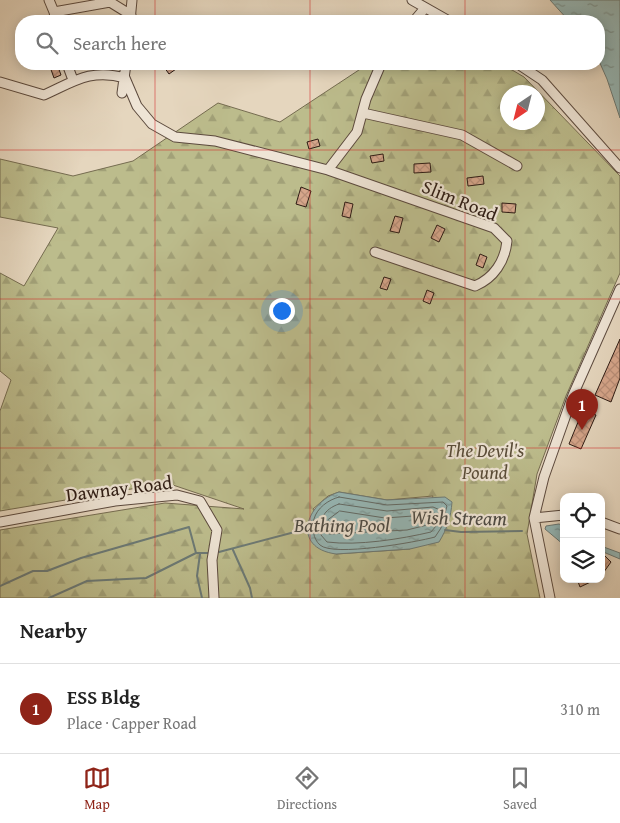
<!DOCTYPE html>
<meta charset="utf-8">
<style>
body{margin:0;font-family:"Gentium Book Plus",serif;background:#f2f2f2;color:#222}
.controls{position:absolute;right:15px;bottom:15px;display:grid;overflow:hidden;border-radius:10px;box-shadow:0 2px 12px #0003}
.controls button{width:45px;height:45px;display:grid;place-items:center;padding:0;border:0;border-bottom:1px solid #e0e0e0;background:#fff;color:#222;font:25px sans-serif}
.compass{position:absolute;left:500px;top:85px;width:45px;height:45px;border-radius:50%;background:#fff;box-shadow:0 2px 12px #0003;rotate:215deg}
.you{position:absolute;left:281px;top:310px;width:18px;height:18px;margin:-12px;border:4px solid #fff;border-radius:50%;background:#1a73e8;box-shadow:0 0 0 8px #1a73e833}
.badge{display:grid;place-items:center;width:32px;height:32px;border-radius:50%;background:#8f2418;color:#fff;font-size:16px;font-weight:700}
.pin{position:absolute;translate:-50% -41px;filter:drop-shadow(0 1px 2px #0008)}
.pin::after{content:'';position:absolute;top:26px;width:18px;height:15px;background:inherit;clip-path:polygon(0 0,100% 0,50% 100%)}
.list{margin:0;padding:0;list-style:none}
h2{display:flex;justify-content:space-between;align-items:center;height:65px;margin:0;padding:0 20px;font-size:21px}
h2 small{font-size:16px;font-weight:400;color:#767676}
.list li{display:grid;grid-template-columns:32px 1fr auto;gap:15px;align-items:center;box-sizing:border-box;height:90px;padding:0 20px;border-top:1px solid #e0e0e0}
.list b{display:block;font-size:19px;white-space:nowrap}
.list p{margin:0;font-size:16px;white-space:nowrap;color:#767676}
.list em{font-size:16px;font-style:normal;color:#767676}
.icon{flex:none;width:28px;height:28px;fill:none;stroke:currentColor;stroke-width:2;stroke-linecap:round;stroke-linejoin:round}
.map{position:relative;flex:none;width:620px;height:598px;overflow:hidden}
.search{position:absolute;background:#fff;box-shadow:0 2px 12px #0003;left:15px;right:15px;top:15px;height:55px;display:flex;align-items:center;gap:12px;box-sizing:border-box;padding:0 18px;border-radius:20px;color:#767676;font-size:19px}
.sheet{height:155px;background:#fff}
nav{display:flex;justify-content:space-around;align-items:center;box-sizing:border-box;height:70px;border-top:1px solid #e0e0e0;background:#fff;font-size:14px;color:#767676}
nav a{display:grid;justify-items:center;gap:2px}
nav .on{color:#8f2418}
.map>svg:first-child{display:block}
.forest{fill:url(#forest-firs);stroke:#756c50;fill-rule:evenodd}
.water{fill:url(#water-ripples);stroke:#6c7a76}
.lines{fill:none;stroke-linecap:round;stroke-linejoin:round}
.shore{stroke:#626a66;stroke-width:1}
.stream{stroke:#6c7a76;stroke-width:2}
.building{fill:url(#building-cross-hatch);stroke:#2e1c14}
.minor-casing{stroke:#5c4a3e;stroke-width:11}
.minor{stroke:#eee4d5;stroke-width:9}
.grid{fill:none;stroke:#d62828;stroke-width:1;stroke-opacity:0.55}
.labels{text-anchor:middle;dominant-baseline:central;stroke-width:4.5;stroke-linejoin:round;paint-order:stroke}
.street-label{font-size:19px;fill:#2e1c14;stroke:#eee4d5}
.park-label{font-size:19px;font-style:italic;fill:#594c38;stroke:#eee4d5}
.water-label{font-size:20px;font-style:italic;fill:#4d4b45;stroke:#eee4d5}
</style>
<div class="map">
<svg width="620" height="598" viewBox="0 0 620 598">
<defs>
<pattern id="forest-firs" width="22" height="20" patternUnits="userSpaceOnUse" patternTransform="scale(1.25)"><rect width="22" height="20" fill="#bcbc8c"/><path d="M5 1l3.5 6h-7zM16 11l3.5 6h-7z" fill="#a2a178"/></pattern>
<pattern id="water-ripples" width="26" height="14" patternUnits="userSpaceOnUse" patternTransform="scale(1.25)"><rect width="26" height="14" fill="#96b8b7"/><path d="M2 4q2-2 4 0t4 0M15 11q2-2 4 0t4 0" fill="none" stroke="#7b9594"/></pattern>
<pattern id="building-cross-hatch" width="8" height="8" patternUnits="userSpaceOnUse" patternTransform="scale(1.25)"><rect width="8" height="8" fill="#d6a68b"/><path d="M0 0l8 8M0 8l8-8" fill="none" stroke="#b88e77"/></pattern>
</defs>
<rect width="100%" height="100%" fill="#e5d6be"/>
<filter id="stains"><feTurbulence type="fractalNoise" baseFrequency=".004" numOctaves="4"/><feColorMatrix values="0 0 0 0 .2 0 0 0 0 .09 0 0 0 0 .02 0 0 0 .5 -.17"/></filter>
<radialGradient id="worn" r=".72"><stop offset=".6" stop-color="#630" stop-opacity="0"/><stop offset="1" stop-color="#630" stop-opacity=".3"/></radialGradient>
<!-- forest -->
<path class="forest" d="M 368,64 L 502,64 L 524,77 L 620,176 L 620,273 L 566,396 L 537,474 L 527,534 L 540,598 L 0,598 L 0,530 L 165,503 L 244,509 L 167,483 L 0,511 L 0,411 L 11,380 L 0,371 L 0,273 L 24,286 L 58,228 L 0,217 L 0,159 L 73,176 L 133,161 L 218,103 L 280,122 ZM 508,92 L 538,92 L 538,122 L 508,122 ZM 339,492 L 387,500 L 433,496 L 410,549 L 336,554 L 313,509 L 328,496 Z"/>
<!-- water -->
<path class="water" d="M 550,0 L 620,0 L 620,118 L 607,79 L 599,61 L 599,21 L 569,21 Z
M 339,492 L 387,500 L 445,497 L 452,502 C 451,517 447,529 439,542 L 410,549 L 336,554 C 291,548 305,503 339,492 Z
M 559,524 L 564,526 L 564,545 L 545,529 L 546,526 Z
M 601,546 L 620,553 L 620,559 L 601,551 Z"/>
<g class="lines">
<!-- shore -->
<path class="shore" d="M 339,497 L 387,505 L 443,502 L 447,506 L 441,528 L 435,537 C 417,542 333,557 320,545 C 313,539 312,528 314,519 C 317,508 328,500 339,497 Z
M 339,504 L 387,511 L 433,507 L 440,510 L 436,526 L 431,532 C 401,539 358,546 327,542 L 321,535 C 318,520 324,509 339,504 Z
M 340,511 L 385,518 L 427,515 L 430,518 L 427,525 L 407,530 L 329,534 L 327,528 L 328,520 Z"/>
<!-- stream -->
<path class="stream" d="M 445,530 L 461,532 L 522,531
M 233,550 L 250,588 L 252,598
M 219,552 L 310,528
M 200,554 L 197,576 L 202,598
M 0,586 L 33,571 L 47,571 L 81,558 L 189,527 L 196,553
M 49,598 L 87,581 L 146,578 L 196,553 L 208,553"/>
</g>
<!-- building -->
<path class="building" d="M 49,64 L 57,64 L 61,75 L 54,78 Z
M 162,64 L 183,64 L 169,74 Z
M 318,139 L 320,146 L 309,149 L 307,142 Z
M 383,154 L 384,161 L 372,163 L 370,156 Z
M 430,163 L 431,172 L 414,173 L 414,164 Z
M 483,176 L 484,184 L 468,186 L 467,178 Z
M 301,187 L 311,191 L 306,207 L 296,204 Z
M 345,202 L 353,204 L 350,218 L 342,216 Z
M 502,203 L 516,204 L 515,213 L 502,212 Z
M 395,216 L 403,218 L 399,233 L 390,231 Z
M 437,225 L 445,229 L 439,242 L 431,238 Z
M 480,254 L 487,257 L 483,268 L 476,265 Z
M 384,277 L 391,279 L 387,290 L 380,288 Z
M 427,290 L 434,293 L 430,304 L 423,301 Z
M 620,339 L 620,378 L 611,402 L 595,395 Z
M 583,410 L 596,415 L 581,449 L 569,444 Z
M 601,552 L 611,562 L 601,576 Z
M 577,579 L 597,579 L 580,587 Z"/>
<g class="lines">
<!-- minor casing -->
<g class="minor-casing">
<path id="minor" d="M 49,0 L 54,12
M 412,0 L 449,21
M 56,21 L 54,12 L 110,2 L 131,15
M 130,21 L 132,0
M 414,21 L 425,8
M 67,64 L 73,80
M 518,64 L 542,80 L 620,168
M 125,78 L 137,106 L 152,124 L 175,137 L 215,141 L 328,170 L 494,228 L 507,241 C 505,261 494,278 475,286 L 375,252
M 0,82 L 44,95 C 73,82 91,68 125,78
M 122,93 L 126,64
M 363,113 L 462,135 L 517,166
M 328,170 L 357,132 L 366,99 L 381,64
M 534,518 L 564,515
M 0,522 L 115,501 L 177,495 L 200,501 L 217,530 L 212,560 L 214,598
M 601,522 L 620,529
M 550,598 L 534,518 L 544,477 L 573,395 L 620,289"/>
</g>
<!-- minor -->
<use href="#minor" class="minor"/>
</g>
<!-- grid -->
<path class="grid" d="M 155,0 L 155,21M 310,0 L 310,21M 465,0 L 465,21M 155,64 L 155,598M 310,64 L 310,598M 465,64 L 465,598M 0,150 L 620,150M 0,299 L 620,299M 0,448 L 620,448"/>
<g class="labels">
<!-- street labels -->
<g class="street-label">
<text transform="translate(460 200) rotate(22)">Slim Road</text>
<text transform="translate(119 488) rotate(-7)">Dawnay Road</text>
</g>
<!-- park labels -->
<g class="park-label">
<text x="485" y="450">The Devil's<tspan x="485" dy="22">Pound</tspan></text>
</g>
<!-- water labels -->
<g class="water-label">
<text transform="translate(459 517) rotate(1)">Wish Stream</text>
<text x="342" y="524">Bathing Pool</text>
</g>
</g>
<rect width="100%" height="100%" filter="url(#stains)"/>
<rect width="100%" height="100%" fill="url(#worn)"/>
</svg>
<div class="controls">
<button><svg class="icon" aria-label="locate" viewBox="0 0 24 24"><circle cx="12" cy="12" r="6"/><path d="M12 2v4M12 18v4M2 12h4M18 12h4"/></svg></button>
<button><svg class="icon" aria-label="layers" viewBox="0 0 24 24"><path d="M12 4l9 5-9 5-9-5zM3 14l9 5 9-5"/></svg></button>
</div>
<svg class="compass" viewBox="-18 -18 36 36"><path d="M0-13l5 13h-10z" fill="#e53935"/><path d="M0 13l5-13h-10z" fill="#767676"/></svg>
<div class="you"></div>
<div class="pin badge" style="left:582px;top:430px">1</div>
<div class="search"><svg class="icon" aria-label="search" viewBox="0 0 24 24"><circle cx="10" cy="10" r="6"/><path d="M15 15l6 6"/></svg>Search here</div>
</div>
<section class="sheet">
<h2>Nearby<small></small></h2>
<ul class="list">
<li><span class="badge">1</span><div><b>ESS Bldg</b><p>Place · Capper Road</p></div><em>310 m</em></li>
</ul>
</section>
<nav>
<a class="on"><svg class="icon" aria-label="map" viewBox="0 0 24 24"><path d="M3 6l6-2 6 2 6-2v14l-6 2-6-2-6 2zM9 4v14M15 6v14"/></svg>Map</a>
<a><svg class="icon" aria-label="directions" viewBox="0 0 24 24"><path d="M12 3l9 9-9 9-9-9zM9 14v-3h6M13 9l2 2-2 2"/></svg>Directions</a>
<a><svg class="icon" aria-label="saved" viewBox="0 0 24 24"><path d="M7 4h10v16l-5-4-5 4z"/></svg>Saved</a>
</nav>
